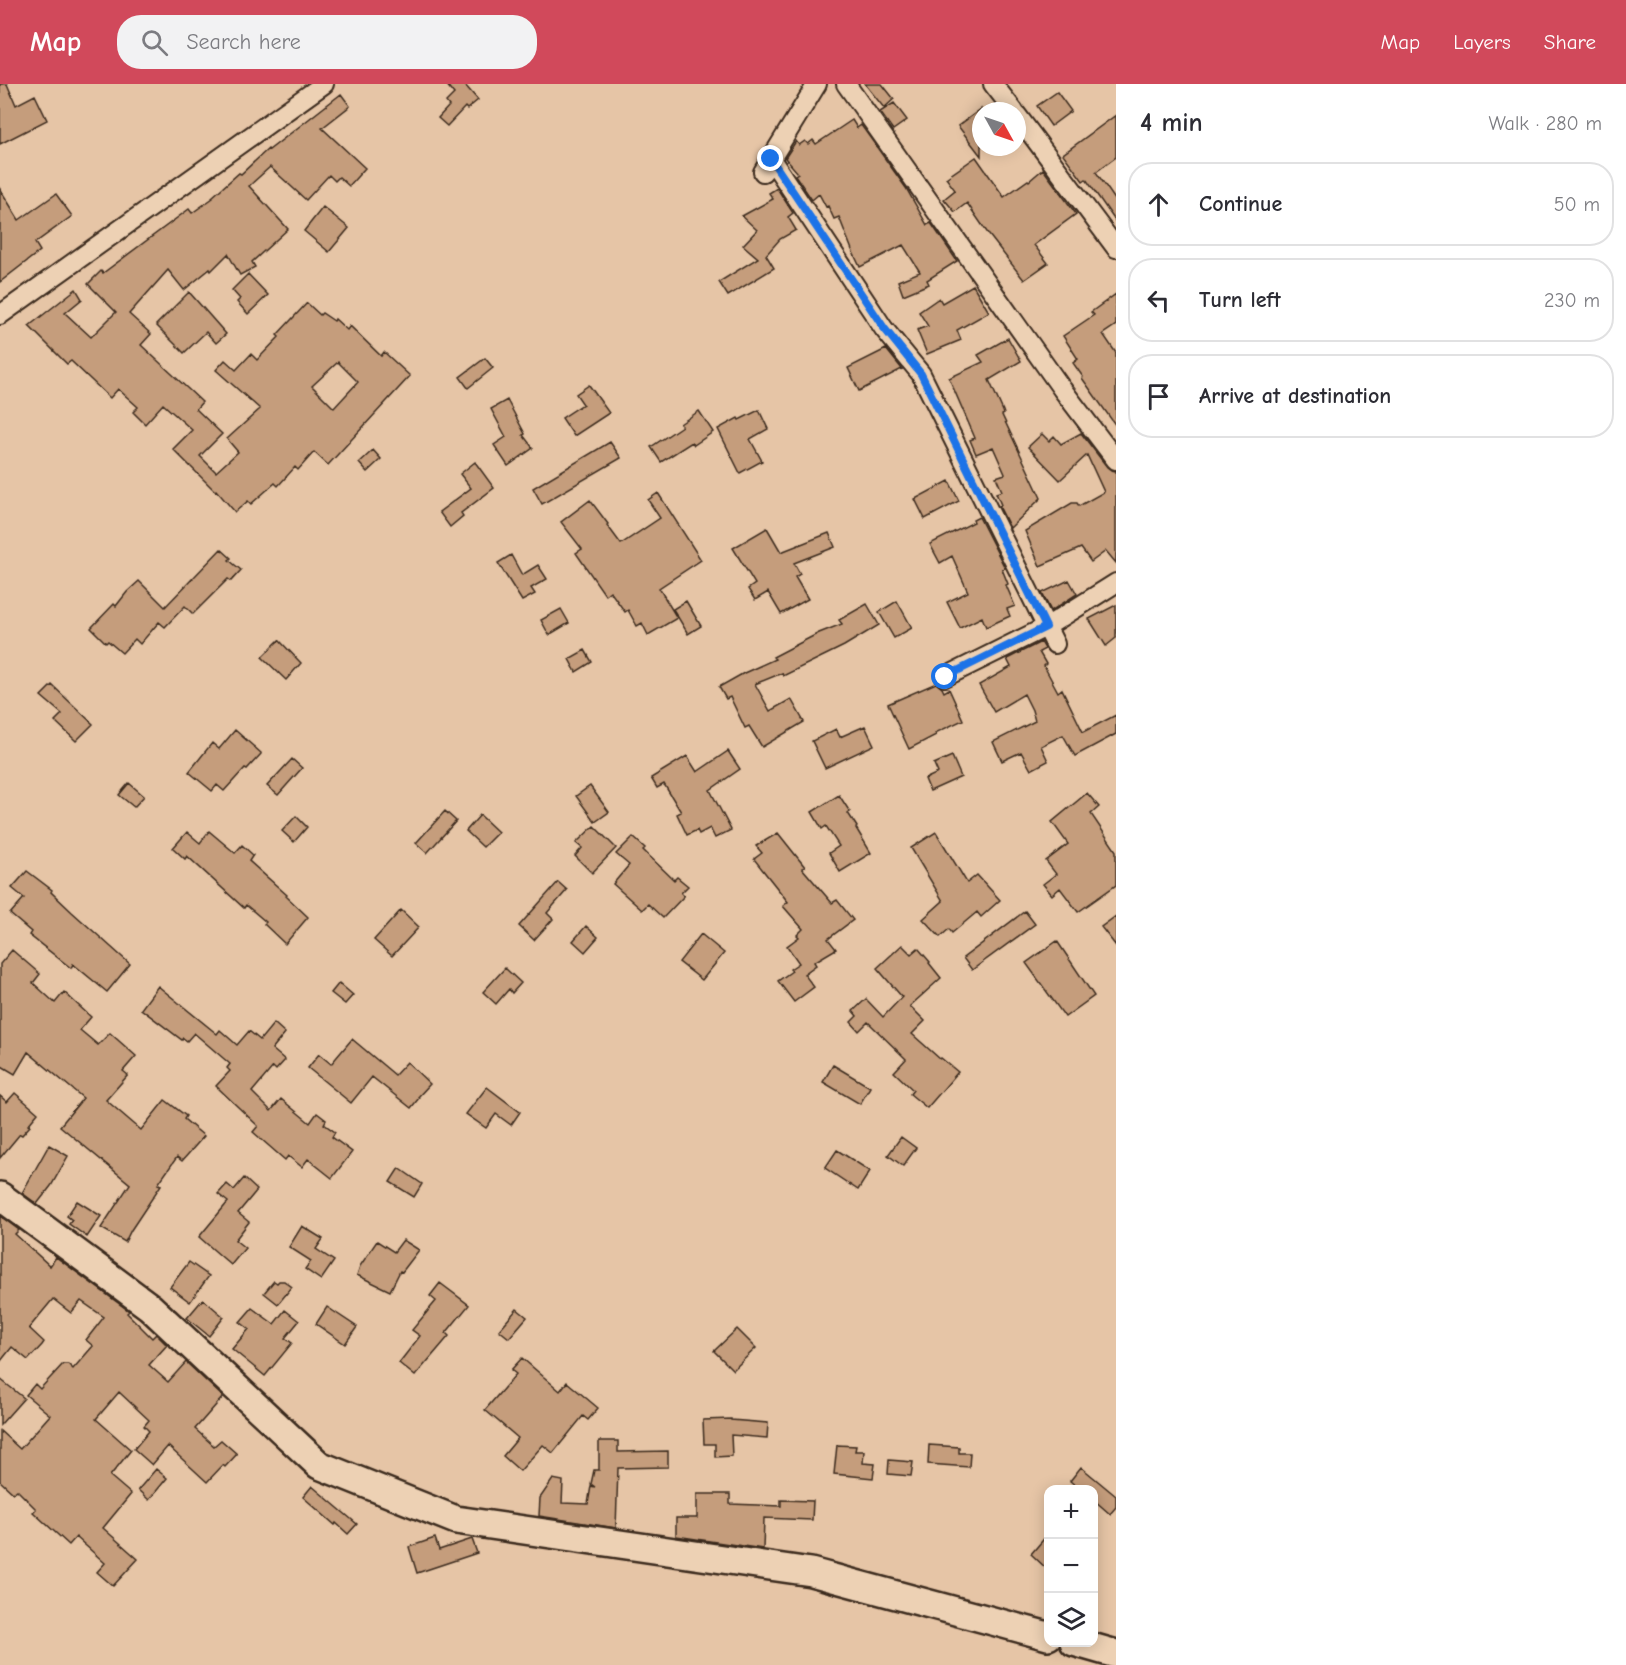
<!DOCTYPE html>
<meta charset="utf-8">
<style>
body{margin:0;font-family:"Comic Neue",sans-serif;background:#f2f2f3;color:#2b2b33}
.controls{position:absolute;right:18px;bottom:18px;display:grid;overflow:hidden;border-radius:12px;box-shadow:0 3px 15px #0003}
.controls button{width:54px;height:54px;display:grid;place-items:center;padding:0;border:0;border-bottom:2px solid #e1e1e2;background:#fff;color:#2b2b33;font:30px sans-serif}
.compass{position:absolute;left:972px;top:18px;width:54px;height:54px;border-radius:50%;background:#fff;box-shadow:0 3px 15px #0003;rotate:130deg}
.stop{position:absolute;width:18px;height:18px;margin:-14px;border:4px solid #1a73e8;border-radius:50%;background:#fff}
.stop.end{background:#1a73e8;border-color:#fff;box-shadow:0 2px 6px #0008}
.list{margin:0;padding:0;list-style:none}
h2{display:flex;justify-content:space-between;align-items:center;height:78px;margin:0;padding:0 24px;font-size:26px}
h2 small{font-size:20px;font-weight:400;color:#7c7c81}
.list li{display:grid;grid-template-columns:39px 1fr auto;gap:18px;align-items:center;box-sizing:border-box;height:84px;margin:0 12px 12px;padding:0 12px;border:2px solid #e1e1e2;border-radius:24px}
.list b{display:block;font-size:22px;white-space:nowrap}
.list em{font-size:20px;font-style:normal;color:#7c7c81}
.icon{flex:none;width:33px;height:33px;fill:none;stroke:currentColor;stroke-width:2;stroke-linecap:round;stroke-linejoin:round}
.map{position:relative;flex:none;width:1116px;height:1581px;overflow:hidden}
header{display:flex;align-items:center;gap:36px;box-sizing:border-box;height:84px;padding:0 30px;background:#d1495b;color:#fff}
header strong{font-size:28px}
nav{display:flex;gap:33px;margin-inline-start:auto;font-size:21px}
.search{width:420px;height:54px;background:#f2f2f3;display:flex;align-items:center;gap:15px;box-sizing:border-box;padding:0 21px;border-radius:24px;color:#7c7c81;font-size:22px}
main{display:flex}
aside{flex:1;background:#fff}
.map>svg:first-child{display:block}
.building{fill:#c59d7b;stroke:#3b2a1e;stroke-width:1.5;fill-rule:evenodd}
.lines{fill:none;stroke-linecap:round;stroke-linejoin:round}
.street-casing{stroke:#3b2a1e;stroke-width:22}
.secondary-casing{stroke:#3b2a1e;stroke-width:32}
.street{stroke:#edd1b4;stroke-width:18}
.secondary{stroke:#edd1b4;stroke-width:27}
.route{stroke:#1a73e8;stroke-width:8}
</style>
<header>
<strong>Map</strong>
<div class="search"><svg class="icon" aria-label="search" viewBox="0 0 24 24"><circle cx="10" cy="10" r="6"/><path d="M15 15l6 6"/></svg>Search here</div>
<nav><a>Map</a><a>Layers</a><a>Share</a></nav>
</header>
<main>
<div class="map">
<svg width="1116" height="1581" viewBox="0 0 1116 1581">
<rect width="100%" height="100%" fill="#e6c5a6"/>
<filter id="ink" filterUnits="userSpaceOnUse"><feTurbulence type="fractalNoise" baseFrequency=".0167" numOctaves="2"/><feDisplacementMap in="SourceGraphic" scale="12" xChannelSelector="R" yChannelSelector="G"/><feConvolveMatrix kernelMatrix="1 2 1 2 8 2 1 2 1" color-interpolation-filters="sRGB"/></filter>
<g filter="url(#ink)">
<!-- building -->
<path class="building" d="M 0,0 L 7,0 L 16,21 L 35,11 L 47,36 L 0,60 Z
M 446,0 L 464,0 L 478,16 L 467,25 L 465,23 L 447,42 L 438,34 L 449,22 L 446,18 L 454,10 Z
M 865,0 L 882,0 L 894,15 L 884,24 Z
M 1057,8 L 1071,27 L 1051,42 L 1037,22 Z
M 341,10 L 350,22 L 322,44 L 365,84 L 349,102 L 339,93 L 335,97 L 329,91 L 306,116 L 270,83 L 249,102 L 288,145 L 252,178 L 255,183 L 240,191 L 228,170 L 211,187 L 210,185 L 184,206 L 168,186 L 129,230 L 151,250 L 141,261 L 202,318 L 196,325 L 222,350 L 200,372 L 216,388 L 238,368 L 227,355 L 260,325 L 216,286 L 225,276 L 236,286 L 251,270 L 257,276 L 279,253 L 277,251 L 307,219 L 320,231 L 322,229 L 334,237 L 335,235 L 347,246 L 350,242 L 381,272 L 384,268 L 410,292 L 328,381 L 314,368 L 298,386 L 295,383 L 278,402 L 275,399 L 251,420 L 248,417 L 235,428 L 216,406 L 215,407 L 173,365 L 192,346 L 163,320 L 145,340 L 133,328 L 138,323 L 118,305 L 110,314 L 71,277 L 67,280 L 29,242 L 76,205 L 82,215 L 65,229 L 91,253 L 116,228 L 88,200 L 101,187 L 103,189 L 189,125 L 192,129 L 213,114 L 212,113 L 239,89 L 241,90 L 268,65 L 269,66 ZM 338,278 L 358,298 L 334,324 L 312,302 Z
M 894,19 L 907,36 L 893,46 L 880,28 Z
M 981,25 L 981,72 L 958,42 Z
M 1116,31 L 1116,73 L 1096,88 L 1116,117 L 1116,138 L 1086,95 L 1083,97 L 1063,70 Z
M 852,36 L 857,44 L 861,41 L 906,104 L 927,141 L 931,139 L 957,177 L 927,196 L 929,200 L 903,211 L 898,197 L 920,188 L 903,161 L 860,183 L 852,166 L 839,133 L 834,135 L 828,122 L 826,123 L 819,110 L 812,116 L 795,91 L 798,89 L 785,74 L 796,57 L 799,61 L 805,57 L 808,60 L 813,56 L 816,60 Z
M 976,73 L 1004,113 L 1028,96 L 1029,97 L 1043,85 L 1076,130 L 1034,161 L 1048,179 L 1024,196 L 989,151 L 967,119 L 955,128 L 944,115 L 955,106 L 946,94 Z
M 777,104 L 793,129 L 788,133 L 796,146 L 780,155 L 766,171 L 774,184 L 728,212 L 719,198 L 758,174 L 743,161 L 757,146 L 742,132 L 773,115 L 769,109 Z
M 0,105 L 19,136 L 56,110 L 72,132 L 35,159 L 40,167 L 0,198 Z
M 323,123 L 349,144 L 329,168 L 304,147 Z
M 248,190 L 268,211 L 248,230 L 237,218 L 240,215 L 232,206 Z
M 973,201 L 989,228 L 957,246 L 961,256 L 927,270 L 917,246 L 928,242 L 919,228 L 939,214 L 942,219 Z
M 189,208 L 226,250 L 216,259 L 206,248 L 184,269 L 156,241 Z
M 1116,210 L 1116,241 L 1103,250 L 1116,269 L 1116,342 L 1082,294 L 1083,293 L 1073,279 L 1078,275 L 1063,252 L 1094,231 L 1091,228 Z
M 1008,254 L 1021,277 L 989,296 L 1003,327 L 1004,330 L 1002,331 L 1041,414 L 1010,444 L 999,422 L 1001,421 L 996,409 L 1002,407 L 996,393 L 1005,390 L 993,363 L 976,370 L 970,356 L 975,354 L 949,294 L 983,278 L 978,271 Z
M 886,265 L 902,285 L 859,307 L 848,284 Z
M 485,274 L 493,284 L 468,304 L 460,293 Z
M 589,301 L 609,329 L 574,352 L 562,334 L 583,320 L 576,310 Z
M 507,316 L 525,350 L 523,351 L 533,364 L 508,382 L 494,361 L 506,353 L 491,325 Z
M 759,326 L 768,345 L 750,355 L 762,377 L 740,389 L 718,345 L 738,334 L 739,336 Z
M 699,327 L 713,348 L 694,361 L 692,358 L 661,378 L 651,363 L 682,342 L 680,340 Z
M 1081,349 L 1107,383 L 1111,386 L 1116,387 L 1116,479 L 1106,467 L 1091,478 L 1081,464 L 1040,482 L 1025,447 L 1072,419 L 1077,419 L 1079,422 L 1104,408 L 1087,371 L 1060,396 L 1028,363 L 1042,350 L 1049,357 L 1054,352 L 1061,360 Z
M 610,358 L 621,374 L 542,420 L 533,404 Z
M 373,366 L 381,375 L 367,388 L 359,379 Z
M 475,378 L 494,404 L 461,429 L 463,432 L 450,443 L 439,428 L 471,404 L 460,390 Z
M 949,397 L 959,417 L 925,435 L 915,415 Z
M 658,409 L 701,476 L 659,504 L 677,534 L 648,551 L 642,539 L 637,542 L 628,526 L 625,528 L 610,507 L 605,511 L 576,469 L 582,465 L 561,438 L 590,416 L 608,440 L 607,441 L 621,460 L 660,434 L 648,416 Z
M 979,433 L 1005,484 L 1002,485 L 1008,500 L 1006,501 L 1015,522 L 1007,525 L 1010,532 L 986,543 L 982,533 L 960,544 L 947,518 L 968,508 L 952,472 L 940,479 L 930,460 L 974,438 L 973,436 Z
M 767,444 L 781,468 L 829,449 L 835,463 L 794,479 L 800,490 L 795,493 L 808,515 L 781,530 L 768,508 L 755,516 L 748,505 L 755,500 L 733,464 Z
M 221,465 L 231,474 L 229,476 L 241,486 L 231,497 L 228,495 L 193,530 L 185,522 L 165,543 L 159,538 L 140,560 L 135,555 L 122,569 L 108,557 L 106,559 L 91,544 L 114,520 L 116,522 L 127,508 L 139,497 L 165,523 Z
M 511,471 L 522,491 L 538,481 L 547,495 L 531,504 L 535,510 L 522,517 L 498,479 Z
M 1069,496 L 1077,510 L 1051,527 L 1042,509 Z
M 686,517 L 701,542 L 688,550 L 673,525 Z
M 897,517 L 912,544 L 894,554 L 879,528 Z
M 867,520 L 879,541 L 844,562 L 783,592 L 782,589 L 755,600 L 770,627 L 791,615 L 804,638 L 762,663 L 749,642 L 745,644 L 730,613 L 726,615 L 719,603 L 744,589 L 775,575 L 773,573 L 819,549 L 842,540 L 839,536 Z
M 1116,521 L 1116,554 L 1106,562 L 1089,535 Z
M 561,525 L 569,539 L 549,551 L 541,536 Z
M 279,556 L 301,579 L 286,596 L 262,573 Z
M 1041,558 L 1045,565 L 1039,568 L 1046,580 L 1044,582 L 1058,608 L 1062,605 L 1083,648 L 1116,631 L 1116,650 L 1075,672 L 1063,651 L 1041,662 L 1048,677 L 1031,686 L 1021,668 L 1002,677 L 993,658 L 1035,637 L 1032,626 L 1024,610 L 994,628 L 979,601 L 1011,583 L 1007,575 Z
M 585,566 L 592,578 L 576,588 L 569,575 Z
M 936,599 L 942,604 L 944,608 L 949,605 L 963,636 L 935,649 L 936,651 L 909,665 L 888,620 Z
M 52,601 L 93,640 L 76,657 L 55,637 L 62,630 L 41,612 Z
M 865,642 L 874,661 L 825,684 L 812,657 L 836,645 L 840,653 Z
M 235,646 L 261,669 L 261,670 L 247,685 L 245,684 L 224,707 L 217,701 L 212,707 L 189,688 L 212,659 L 219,665 Z
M 728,667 L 740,685 L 710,706 L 731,746 L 715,754 L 710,744 L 699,750 L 697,746 L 687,751 L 677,730 L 681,728 L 664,700 L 657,704 L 651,694 L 687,672 L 697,688 Z
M 952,672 L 961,693 L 930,707 L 925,695 L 938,689 L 934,680 Z
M 292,675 L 302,684 L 278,711 L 267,702 Z
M 129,699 L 144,712 L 134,723 L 119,711 Z
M 590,702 L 609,728 L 595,738 L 576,712 Z
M 1087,709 L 1099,723 L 1091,730 L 1116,767 L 1116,801 L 1078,828 L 1060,804 L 1052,811 L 1043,800 L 1056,790 L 1046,777 L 1068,760 L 1052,738 Z
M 839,711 L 850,728 L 848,729 L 857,743 L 856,744 L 871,769 L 840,788 L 829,769 L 839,762 L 826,742 L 822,745 L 812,728 Z
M 445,727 L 456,737 L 427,769 L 416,759 Z
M 480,731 L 498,748 L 483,763 L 466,747 Z
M 296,732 L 307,743 L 294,758 L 282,747 Z
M 594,742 L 616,764 L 592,789 L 575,772 L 582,764 L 576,759 Z
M 209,747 L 235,769 L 242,761 L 253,771 L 249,777 L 287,811 L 286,812 L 308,833 L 285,860 L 264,840 L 266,838 L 246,821 L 244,824 L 187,772 L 185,775 L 173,764 L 187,748 L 200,759 Z
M 936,748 L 967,799 L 977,791 L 1000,816 L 981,833 L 977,828 L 952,849 L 949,845 L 940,853 L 923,835 L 943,817 L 911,764 Z
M 778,749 L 805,783 L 802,784 L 832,819 L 837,816 L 853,836 L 828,855 L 836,865 L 814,878 L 816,881 L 804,890 L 814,903 L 794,918 L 778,897 L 792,887 L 790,885 L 799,879 L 787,862 L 799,853 L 797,851 L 803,845 L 783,822 L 788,818 L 754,775 L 762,769 L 756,762 Z
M 633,753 L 645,764 L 643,766 L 674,796 L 677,793 L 688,802 L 681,809 L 684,812 L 663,834 L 648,820 L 642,826 L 613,800 L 629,781 L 616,770 Z
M 27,787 L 52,806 L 51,808 L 72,828 L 130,880 L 107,908 L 73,880 L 71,884 L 29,851 L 31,848 L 10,830 L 24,814 L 12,804 Z
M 558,798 L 567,806 L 547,829 L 553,835 L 534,856 L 519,842 Z
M 401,826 L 419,843 L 392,872 L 374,856 Z
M 1025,827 L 1035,840 L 972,886 L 963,874 Z
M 1116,832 L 1116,862 L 1101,843 Z
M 586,842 L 598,853 L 585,868 L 573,857 Z
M 701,850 L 724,869 L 702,896 L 679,878 Z
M 1057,857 L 1094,912 L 1065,933 L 1026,879 Z
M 902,861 L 911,870 L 918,864 L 930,878 L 929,879 L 941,894 L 910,922 L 925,937 L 912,950 L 940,975 L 941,974 L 958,988 L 927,1024 L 910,1010 L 913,1006 L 894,988 L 906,975 L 868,938 L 859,947 L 851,938 L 857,932 L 853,927 L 866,915 L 883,933 L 902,913 L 877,884 Z
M 12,866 L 40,890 L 33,899 L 55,919 L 64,908 L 91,933 L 80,946 L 98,961 L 110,949 L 136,972 L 123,987 L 128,991 L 106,1016 L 141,1046 L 165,1016 L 186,1032 L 184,1035 L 204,1052 L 182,1077 L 177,1073 L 158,1100 L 161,1101 L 131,1146 L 125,1158 L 101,1144 L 130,1100 L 60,1042 L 83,1014 L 28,968 L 15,990 L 0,981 L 0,880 Z
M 505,884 L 521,899 L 512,909 L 509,905 L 496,920 L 483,908 Z
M 339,899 L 353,911 L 345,920 L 331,909 Z
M 158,902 L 217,950 L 220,946 L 237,961 L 249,947 L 260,956 L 274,939 L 285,949 L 272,965 L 285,976 L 276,986 L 273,983 L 252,1008 L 271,1027 L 281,1015 L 310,1039 L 317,1029 L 326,1036 L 324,1040 L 335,1048 L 332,1053 L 352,1068 L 332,1094 L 308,1075 L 302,1083 L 288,1072 L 285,1076 L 253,1048 L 258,1042 L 216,1002 L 230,987 L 227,984 L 230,980 L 194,949 L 187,957 L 183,954 L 182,956 L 141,925 Z
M 352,955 L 395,991 L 407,978 L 430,1000 L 418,1013 L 419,1014 L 411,1024 L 372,993 L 351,1019 L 308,984 L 319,970 L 331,980 Z
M 833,981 L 870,1003 L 860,1020 L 823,998 Z
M 487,1003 L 520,1028 L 511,1041 L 496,1030 L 486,1044 L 466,1030 Z
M 15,1009 L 38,1029 L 28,1041 L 30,1042 L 22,1051 L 20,1050 L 0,1074 L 0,1012 L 7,1018 Z
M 901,1053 L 916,1064 L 903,1082 L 888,1071 Z
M 49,1061 L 68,1072 L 51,1102 L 37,1120 L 22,1109 Z
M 837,1066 L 870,1087 L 858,1106 L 825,1084 Z
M 399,1084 L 422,1100 L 414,1113 L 390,1098 Z
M 244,1094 L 257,1106 L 238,1129 L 249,1138 L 235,1156 L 245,1164 L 231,1181 L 199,1153 L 228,1118 L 218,1110 L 227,1100 L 234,1106 Z
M 77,1117 L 101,1132 L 87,1153 L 69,1140 L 72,1136 L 67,1132 Z
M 0,1132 L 19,1146 L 15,1150 L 50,1182 L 56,1173 L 129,1227 L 127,1229 L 152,1254 L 156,1250 L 167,1261 L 149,1281 L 168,1298 L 186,1278 L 223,1313 L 195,1345 L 214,1362 L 221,1356 L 237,1370 L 225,1383 L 223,1381 L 207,1398 L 168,1362 L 152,1381 L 134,1365 L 149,1347 L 144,1342 L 149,1336 L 119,1308 L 96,1335 L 131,1366 L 110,1392 L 131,1410 L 103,1444 L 138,1475 L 113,1502 L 97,1488 L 105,1479 L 76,1453 L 69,1461 L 33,1428 L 36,1425 L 17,1406 L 13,1409 L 0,1397 L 0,1347 L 20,1365 L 50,1331 L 26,1311 L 35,1300 L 40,1305 L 63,1280 L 68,1280 L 73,1285 L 93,1262 L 86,1256 L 104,1233 L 81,1217 L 71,1229 L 53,1215 L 29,1244 L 44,1258 L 42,1261 L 28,1276 L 12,1263 L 0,1278 Z
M 302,1142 L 323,1155 L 316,1165 L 334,1177 L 321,1196 L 305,1185 L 311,1177 L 289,1163 Z
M 403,1156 L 419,1166 L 402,1188 L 400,1187 L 390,1207 L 357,1191 L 360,1182 L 377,1157 L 394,1168 Z
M 189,1178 L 209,1192 L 190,1218 L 170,1203 Z
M 274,1197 L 277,1199 L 279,1197 L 284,1197 L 292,1203 L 278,1220 L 264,1209 Z
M 440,1199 L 469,1221 L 446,1249 L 449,1252 L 415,1292 L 399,1279 L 420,1252 L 412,1246 L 436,1217 L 430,1212 Z
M 203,1215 L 224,1233 L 209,1252 L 187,1234 Z
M 327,1223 L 357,1243 L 345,1260 L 316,1240 Z
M 252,1224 L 274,1240 L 285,1226 L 299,1237 L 285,1254 L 292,1259 L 265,1292 L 232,1265 L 249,1245 L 240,1238 Z
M 517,1225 L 527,1233 L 509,1254 L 499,1246 Z
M 737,1245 L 756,1264 L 733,1286 L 714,1267 Z
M 522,1274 L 560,1307 L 567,1298 L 598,1324 L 588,1336 L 583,1332 L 553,1369 L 543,1361 L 520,1387 L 503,1372 L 518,1354 L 485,1326 L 516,1290 L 511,1286 Z
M 0,1295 L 24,1314 L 0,1341 Z
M 731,1335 L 731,1336 L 768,1339 L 767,1354 L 731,1351 L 732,1372 L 715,1373 L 715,1360 L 704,1360 L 703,1336 Z
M 599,1357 L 618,1357 L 618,1368 L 668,1367 L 668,1383 L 618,1384 L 616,1444 L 539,1432 L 540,1414 L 553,1395 L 563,1397 L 562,1419 L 588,1420 L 591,1402 L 595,1403 L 591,1400 L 594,1386 L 599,1386 Z
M 837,1361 L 856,1362 L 855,1367 L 864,1367 L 863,1379 L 875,1380 L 873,1394 L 834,1390 Z
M 929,1361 L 959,1363 L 959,1369 L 970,1369 L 969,1383 L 928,1380 Z
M 889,1376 L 913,1378 L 911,1392 L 888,1390 Z
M 1081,1383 L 1116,1412 L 1116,1423 L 1110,1430 L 1094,1416 L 1094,1406 L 1081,1406 L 1070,1397 Z
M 156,1385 L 167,1394 L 149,1416 L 138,1406 Z
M 312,1402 L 357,1440 L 348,1450 L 336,1439 L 335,1441 L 303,1413 Z
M 697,1410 L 730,1410 L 730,1420 L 781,1422 L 781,1416 L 813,1417 L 812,1436 L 764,1434 L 763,1465 L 676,1452 L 676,1434 L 697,1434 Z
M 1048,1450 L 1048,1486 L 1031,1470 Z
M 435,1454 L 439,1466 L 472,1455 L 477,1469 L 417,1489 L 409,1463 Z"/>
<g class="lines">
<!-- street casing -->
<g class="street-casing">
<path id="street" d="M 846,0 L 1062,305 L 1116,376
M 993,0 L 1014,27
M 1017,31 L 1116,164
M 771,75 L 884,245 L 921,290 L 1055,560
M 763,88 L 817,0
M 0,231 L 324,0
M 945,593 L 1046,543 L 1116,499"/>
</g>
<!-- secondary casing -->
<g class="secondary-casing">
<path id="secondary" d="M 0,1112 L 150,1223 L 319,1381 L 456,1436 L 811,1488 L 1048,1552
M 1074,1558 L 1116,1570"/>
</g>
<!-- street -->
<use href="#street" class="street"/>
<!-- secondary -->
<use href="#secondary" class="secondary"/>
</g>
</g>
<g class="lines" filter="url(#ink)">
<!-- route -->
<path class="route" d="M 771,75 L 884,244 L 921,290 L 1046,543 L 945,593"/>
</g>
</svg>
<div class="controls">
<button>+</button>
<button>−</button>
<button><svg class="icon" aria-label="layers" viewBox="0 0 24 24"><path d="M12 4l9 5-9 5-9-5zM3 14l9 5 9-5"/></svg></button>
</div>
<svg class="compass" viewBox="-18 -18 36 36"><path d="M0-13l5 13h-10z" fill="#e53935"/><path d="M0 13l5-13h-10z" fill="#7c7c81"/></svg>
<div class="stop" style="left:945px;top:593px"></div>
<div class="stop end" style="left:771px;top:75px"></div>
</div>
<aside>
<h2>4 min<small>Walk · 280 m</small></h2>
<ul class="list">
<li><svg class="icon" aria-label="ahead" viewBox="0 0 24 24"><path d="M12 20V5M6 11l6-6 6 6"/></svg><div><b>Continue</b></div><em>50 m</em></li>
<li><svg class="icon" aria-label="left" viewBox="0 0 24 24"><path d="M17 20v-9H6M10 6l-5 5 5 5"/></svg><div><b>Turn left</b></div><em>230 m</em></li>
<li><svg class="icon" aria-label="arrive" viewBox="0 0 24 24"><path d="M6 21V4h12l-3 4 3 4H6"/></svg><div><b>Arrive at destination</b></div></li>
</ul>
</aside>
</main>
